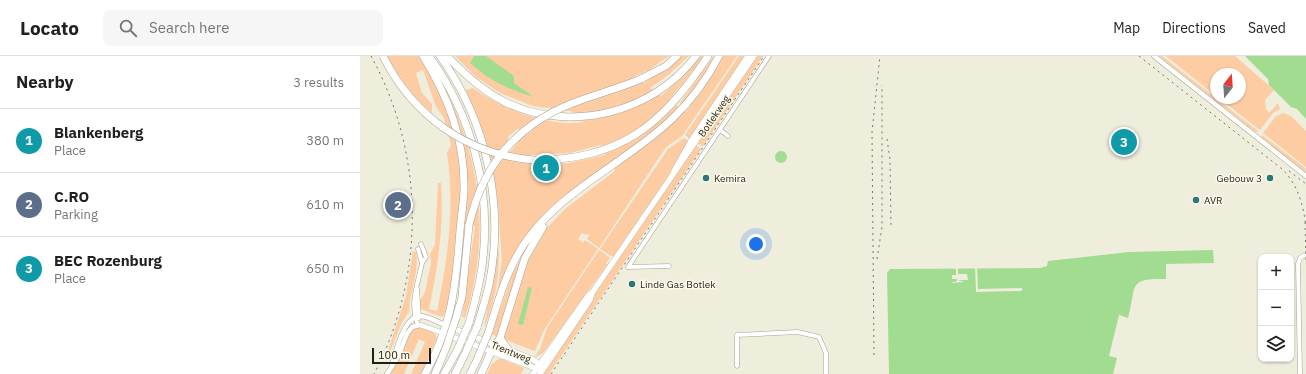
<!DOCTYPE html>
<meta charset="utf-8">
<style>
body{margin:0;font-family:"IBM Plex Sans",sans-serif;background:#f6f6f6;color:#202124}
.controls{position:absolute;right:12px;bottom:12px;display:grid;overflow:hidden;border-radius:8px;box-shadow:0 1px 3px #0004}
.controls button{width:36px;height:36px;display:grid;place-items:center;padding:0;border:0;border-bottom:1px solid #e0e0e0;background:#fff;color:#202124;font:20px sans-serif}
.compass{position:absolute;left:850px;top:12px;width:36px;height:36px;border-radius:50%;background:#fff;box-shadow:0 1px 3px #0004;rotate:17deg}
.scale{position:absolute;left:12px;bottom:10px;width:59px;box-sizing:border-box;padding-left:4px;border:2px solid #201f19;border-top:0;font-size:11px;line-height:14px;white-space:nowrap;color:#201f19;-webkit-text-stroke:3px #fdfaea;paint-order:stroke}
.you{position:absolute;left:396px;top:188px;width:14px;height:14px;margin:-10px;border:3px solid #fff;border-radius:50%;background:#1a73e8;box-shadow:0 0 0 6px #1a73e833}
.badge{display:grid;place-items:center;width:26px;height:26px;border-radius:50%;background:#2563eb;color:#fff;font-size:13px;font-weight:700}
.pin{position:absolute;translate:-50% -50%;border:2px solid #fff;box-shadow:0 1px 4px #0006}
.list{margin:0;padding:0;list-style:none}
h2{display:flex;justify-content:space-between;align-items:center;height:52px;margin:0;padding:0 16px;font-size:17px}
h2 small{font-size:13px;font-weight:400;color:#757577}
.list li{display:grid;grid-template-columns:26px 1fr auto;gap:12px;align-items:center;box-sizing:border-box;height:64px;padding:0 16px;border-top:1px solid #e0e0e0}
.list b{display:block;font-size:15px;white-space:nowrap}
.list p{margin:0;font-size:13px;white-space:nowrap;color:#757577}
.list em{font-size:13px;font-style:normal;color:#757577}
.icon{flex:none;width:22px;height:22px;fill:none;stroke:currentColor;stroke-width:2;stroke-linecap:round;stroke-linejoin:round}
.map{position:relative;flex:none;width:946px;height:318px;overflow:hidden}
header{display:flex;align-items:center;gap:24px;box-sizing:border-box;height:56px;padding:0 20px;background:#fff;border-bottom:1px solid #e0e0e0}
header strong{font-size:19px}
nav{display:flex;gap:22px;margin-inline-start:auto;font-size:14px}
.search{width:280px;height:36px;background:#f6f6f6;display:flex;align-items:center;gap:10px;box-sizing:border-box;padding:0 14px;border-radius:8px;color:#757577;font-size:15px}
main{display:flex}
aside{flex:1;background:#fff}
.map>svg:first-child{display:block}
.green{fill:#fdcca2;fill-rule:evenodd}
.water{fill:#a2dc91}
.pier{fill:#efeddc}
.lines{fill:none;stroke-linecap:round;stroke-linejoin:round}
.minor-casing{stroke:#a7a495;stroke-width:5}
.tertiary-casing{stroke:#a7a495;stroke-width:5.5}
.secondary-casing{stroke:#a7a495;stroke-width:6}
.motorway-casing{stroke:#a7a495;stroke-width:8}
.minor{stroke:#fff;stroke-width:4}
.tertiary{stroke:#fff;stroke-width:4.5}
.secondary{stroke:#fff;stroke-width:5.5}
.motorway{stroke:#fff;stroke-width:7}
.rail{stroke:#77766b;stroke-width:1;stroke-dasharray:2 4;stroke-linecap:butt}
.motorway-bridge-casing{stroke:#a7a495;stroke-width:8;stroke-linecap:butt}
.motorway-bridge{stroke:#fff;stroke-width:7}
.poi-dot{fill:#2c7677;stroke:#fdfaea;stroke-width:1.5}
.labels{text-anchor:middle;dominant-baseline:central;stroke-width:3;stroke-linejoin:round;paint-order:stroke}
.street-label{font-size:10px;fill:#201f19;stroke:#fdfaea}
.poi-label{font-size:10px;fill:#201f19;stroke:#fdfaea;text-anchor:start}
</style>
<header>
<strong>Locato</strong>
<div class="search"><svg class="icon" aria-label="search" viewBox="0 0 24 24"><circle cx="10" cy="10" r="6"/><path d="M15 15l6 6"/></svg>Search here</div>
<nav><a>Map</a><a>Directions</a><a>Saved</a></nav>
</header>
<main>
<aside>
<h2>Nearby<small>3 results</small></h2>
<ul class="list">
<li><span class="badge" style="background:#0f9aa8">1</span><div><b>Blankenberg</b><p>Place</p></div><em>380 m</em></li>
<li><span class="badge" style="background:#5c6f8a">2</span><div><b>C.RO</b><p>Parking</p></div><em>610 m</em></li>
<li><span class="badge" style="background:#0f9aa8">3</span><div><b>BEC Rozenburg</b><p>Place</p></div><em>650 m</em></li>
</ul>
</aside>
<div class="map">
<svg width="946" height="318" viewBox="0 0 946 318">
<rect width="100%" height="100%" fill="#efeddc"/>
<!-- green -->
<path class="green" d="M 26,0 L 59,0 C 84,39 102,83 101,129 C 101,154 95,178 94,202 C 93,216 92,252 82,261 L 61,253 L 60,245 L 65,236 L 71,207 L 70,198 L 75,189 L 78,127 L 81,127 C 84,170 78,210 69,253 L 77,255 C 88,202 95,150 87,97 L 91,89 L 84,62 L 76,51 L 63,14 L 56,17 L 62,37 L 72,48 L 72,57 C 52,40 40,23 26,0 Z
M 95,0 L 309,0 L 289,14 L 275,20 L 284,27 L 321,0 L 329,0 L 307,20 L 290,32 L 301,40 L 324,20 L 341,0 L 345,0 L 309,44 L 326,56 L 352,19 L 363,0 L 377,0 L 322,80 L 306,91 L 239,192 L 227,183 L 229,179 L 227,178 L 226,179 L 222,177 L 218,183 L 223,187 L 225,184 L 238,193 L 184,274 L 175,295 L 145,284 L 144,281 L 166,208 L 183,176 L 206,152 L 255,115 L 252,107 L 172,174 L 131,260 L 138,231 L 142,203 L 138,148 L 126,92 L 106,34 L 113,32 C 141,52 188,72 224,66 L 211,55 L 173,50 L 140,37 L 116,21 ZM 157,73 L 173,74 L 164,80 L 149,97 L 148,81 ZM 241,89 L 245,99 L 209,107 L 175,109 L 171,99 L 210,97 Z
M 354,0 L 357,0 L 344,22 L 322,49 L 320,47 Z
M 379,0 L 386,0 L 330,83 L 325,79 Z
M 395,0 L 403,0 L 343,90 L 337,87 Z
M 799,0 L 802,0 L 899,76 L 895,76 Z
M 806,0 L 875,0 L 914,34 L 905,44 L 906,53 L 909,57 L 918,47 L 920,53 L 913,57 L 900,74 L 859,42 L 880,42 L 880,18 L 856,18 L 856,40 Z
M 91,44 C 123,117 129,186 105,262 L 102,261 L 115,170 L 104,168 L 100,75 Z
M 923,57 L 931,60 L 946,75 L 946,111 L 903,77 L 915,61 Z
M 902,79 L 945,112 L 946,116 L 901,81 Z
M 324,82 L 329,85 L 305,125 L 255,200 L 251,200 L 240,193 L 308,93 Z
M 336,89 L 341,93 L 189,318 L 181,318 Z
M 174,180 L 137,281 L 132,278 L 133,274 L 152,219 Z
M 138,188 C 141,214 135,248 124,272 Z
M 239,194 L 250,202 L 246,207 L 248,208 L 183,297 L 174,302 L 180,293 L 187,272 Z
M 53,195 L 56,196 C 60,215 49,237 49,256 L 42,266 L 28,301 L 26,301 L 46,240 Z
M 56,271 C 64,270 74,274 77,282 L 61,318 L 51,318 L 65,286 L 59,283 L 44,318 L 31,318 L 50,275 Z
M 138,303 L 142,303 L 164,312 L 161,318 L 127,318 L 131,309 Z"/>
<!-- water -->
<path class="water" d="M 114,0 L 126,0 L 154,20 L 154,27 L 174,41 C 149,34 129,24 110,7 Z
M 885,0 L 946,0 L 946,63 L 937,53 L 931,51 L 909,29 L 908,23 Z
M415 101a6 6 0 1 1 12 0a6 6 0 1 1-12 0Z
M 853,194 L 854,207 L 806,208 L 806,223 C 767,222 777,229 768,262 L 759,259 L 749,300 L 757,302 L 753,318 L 529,318 L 527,217 L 530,213 L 680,212 L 687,210 L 688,205 L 769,196 Z
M 168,231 L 172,232 L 163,269 L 158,268 Z"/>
<!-- pier -->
<path class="pier" d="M 615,209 L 617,209 L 618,233 L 662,232 L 662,235 L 616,236 Z
M 596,210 L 598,210 L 598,218 L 607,218 L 608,224 L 598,224 L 604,226 L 590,227 L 597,225 L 597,223 L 592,223 L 592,219 L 596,219 Z"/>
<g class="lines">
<!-- minor casing -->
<g class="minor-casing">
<path id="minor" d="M 360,74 L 368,80
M 58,193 L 62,207
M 268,211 L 409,0
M 268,211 L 309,210
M 57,233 L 59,262
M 58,269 C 49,247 58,228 62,207 L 66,201 L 61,188
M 377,310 L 377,279 L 438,276 L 459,281 L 466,297 L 466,318
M 940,318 L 938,208 L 940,202 L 946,198"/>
</g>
<!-- tertiary casing -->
<g class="tertiary-casing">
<path id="tertiary" d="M 794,0 L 946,120
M 32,310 C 35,297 44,260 60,260 C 69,260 79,267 87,270
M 27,318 L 38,301 L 47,278 L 52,271 L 60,269 L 83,277"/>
</g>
<!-- secondary casing -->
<g class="secondary-casing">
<path id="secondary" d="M 314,115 L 331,85 L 388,0
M 89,271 L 172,303 L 179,308 L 182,314
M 87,279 L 178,313
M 173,318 L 227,241 L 232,237 L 394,0
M 180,318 L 230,244 L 232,237"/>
</g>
<!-- motorway casing -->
<g class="motorway-casing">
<path id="motorway" d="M 63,0 C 89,42 105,85 104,135 C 103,152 100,169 99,187 C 95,237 90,273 65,318
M 69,0 C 111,58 131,131 123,202 C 121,224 115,246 109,267
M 80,0 C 127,66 145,150 129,229 C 126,243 121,257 117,271
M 87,0 C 104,18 124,36 147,47 C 211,77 293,57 336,0
M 281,23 L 306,10 L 317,0
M 150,88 L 164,75
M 173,104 C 259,105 303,69 348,0
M 96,262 L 102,241 L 109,169
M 129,275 C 139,242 148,208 170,180 C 207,131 268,105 312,63 C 331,45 347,23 359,0
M 140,282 L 149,295
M 75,318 L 86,292
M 84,318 L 97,295
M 95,318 L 105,298
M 110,318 L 117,304
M 121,318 L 131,296 L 140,282 L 165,202 L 183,171"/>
</g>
<!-- minor -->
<use href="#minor" class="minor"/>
<!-- tertiary -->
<use href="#tertiary" class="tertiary"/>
<!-- secondary -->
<use href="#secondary" class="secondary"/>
<!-- motorway -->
<use href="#motorway" class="motorway"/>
<!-- rail -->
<path class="rail" d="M 11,0 C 65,98 66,219 14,318
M 779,0 L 922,113 C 938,129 943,148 946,170
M 527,83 L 530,103 L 531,169
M 929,115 L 946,128
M 945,166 L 946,206
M 517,203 L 522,171 L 522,29
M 514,299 L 512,76 L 520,0
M 191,318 L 404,0"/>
<!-- motorway-bridge casing -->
<g class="motorway-bridge-casing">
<path id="motorway-bridge" d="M 23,0 C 53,60 106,98 173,104
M 164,75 C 202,44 238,41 281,23
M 109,169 C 116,139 128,111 150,88
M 86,292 L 96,262
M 97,295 L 109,267
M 105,298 L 117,271
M 117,304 L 129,275"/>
</g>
<!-- motorway-bridge -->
<use href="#motorway-bridge" class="motorway-bridge"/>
</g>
<!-- markers -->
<g class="poi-dot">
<circle cx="346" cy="122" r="4"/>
<circle cx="910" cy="122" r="4"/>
<circle cx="836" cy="144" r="4"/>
<circle cx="272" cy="228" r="4"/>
</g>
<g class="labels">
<!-- street labels -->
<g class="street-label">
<text transform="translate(354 60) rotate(-56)">Botlekweg</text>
<text transform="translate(151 296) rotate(22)">Trentweg</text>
</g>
<!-- poi labels -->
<g class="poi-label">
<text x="354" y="122">Kemira</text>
<text x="902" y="122" text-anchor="end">Gebouw 3</text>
<text x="844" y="144">AVR</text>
<text x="280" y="228">Linde Gas Botlek</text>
</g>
</g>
</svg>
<div class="controls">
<button>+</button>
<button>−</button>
<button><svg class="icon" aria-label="layers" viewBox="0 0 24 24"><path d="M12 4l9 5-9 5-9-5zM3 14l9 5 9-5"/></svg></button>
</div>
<svg class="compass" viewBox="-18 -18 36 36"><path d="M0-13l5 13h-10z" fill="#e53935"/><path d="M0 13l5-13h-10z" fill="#757577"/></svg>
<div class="scale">100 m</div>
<div class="you"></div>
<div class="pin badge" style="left:186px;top:112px;background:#0f9aa8">1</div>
<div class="pin badge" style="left:38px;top:149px;background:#5c6f8a">2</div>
<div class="pin badge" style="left:764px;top:86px;background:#0f9aa8">3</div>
</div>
</main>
